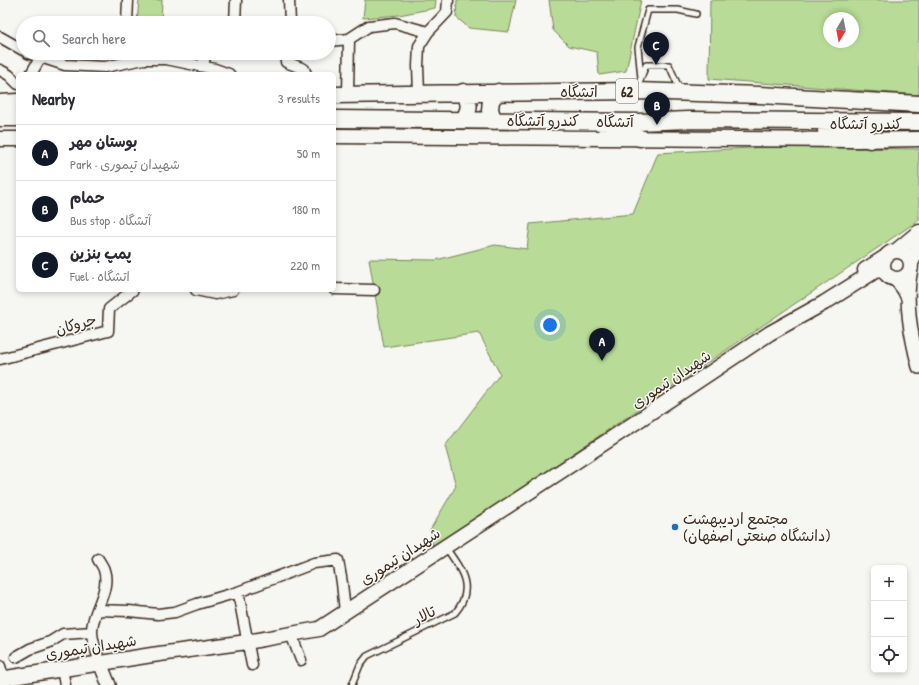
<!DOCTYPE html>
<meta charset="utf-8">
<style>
body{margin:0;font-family:"Patrick Hand","Playpen Sans Arabic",sans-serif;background:#f2f2f3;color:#2b2b33}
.controls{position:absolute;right:12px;bottom:12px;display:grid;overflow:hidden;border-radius:6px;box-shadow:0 2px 6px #0003}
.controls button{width:36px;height:36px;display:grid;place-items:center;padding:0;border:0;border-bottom:1px solid #e1e1e2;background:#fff;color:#2b2b33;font:20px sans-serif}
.compass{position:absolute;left:823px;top:12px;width:36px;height:36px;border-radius:50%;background:#fff;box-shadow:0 2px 6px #0003;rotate:190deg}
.you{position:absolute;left:550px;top:325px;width:14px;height:14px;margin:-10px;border:3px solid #fff;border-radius:50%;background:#1a73e8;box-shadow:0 0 0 6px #1a73e833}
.badge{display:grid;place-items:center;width:26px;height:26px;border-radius:50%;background:#111827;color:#fff;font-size:13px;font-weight:700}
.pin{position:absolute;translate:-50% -33px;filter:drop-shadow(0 1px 2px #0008)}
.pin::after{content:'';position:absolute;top:21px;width:14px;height:12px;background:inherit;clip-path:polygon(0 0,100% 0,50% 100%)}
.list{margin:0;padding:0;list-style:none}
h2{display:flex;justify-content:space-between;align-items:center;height:52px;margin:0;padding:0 16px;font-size:17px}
h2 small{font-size:13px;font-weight:400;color:#7c7c81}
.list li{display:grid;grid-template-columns:26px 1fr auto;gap:12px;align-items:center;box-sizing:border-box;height:56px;padding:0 16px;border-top:1px solid #e1e1e2}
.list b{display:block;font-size:15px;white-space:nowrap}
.list p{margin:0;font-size:13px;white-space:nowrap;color:#7c7c81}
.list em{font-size:13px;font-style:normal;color:#7c7c81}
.icon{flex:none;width:22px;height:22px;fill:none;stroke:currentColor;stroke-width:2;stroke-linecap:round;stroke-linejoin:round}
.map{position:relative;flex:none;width:919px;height:685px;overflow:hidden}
.search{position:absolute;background:#fff;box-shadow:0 2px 6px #0003;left:16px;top:16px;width:320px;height:44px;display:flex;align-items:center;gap:10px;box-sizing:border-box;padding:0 14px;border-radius:22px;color:#7c7c81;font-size:15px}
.panel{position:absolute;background:#fff;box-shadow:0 2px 6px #0003;left:16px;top:72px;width:320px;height:220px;border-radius:6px}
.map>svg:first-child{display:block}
.green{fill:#b8dc97;stroke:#7a835a;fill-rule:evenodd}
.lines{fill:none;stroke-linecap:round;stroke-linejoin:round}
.service-casing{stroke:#3b2a1e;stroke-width:8}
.minor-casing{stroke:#3b2a1e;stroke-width:13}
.tertiary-casing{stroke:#3b2a1e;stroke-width:16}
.secondary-casing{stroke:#3b2a1e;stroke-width:17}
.primary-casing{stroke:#3b2a1e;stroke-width:19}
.service{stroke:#f6f6f2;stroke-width:5}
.minor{stroke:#f6f6f2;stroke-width:10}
.tertiary{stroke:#f6f6f2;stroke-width:13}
.secondary{stroke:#f6f6f2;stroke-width:14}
.primary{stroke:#f6f6f2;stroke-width:16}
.poi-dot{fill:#1f6fb2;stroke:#f6f6f2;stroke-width:1.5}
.labels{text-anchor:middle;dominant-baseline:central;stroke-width:3;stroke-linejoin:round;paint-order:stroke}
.shield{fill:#f6f6f2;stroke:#73675e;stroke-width:1}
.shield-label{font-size:14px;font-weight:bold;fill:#3b2a1e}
.street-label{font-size:15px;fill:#3b2a1e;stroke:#f6f6f2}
.poi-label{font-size:15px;fill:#3b2a1e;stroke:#f6f6f2;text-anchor:start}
</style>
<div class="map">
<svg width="919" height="685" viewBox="0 0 919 685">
<rect width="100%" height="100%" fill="#f6f6f2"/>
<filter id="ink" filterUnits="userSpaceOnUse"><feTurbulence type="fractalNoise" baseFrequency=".025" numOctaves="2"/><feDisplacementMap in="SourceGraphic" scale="8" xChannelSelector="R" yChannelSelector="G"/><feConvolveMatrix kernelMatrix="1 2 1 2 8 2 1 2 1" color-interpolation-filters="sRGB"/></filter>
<g filter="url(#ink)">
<!-- green -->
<path class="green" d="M 139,0 L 162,0 L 161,23 L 137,23 Z
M 365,0 L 436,0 L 435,8 L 399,15 L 363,18 Z
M 457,0 L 516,0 L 509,32 L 469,28 L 456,17 Z
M 549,0 L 641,0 L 626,71 L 599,75 L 597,52 L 569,46 L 553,30 Z
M 710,0 L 919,0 L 919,95 L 709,79 ZM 829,18 L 853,18 L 853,42 L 829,42 Z
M 768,147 L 919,149 L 919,220 L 433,548 L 430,530 L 456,486 L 445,446 L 500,374 L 479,333 L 384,347 L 369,259 L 436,260 L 495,245 L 527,249 L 530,224 L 633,214 L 658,153 Z"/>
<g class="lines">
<!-- service casing -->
<g class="service-casing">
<path id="service" d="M 641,78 L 638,47 L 648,10 L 678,10 L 696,14
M 637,88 L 646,65 L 669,65 L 680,90
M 352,685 L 360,665 L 367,656 L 400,640 L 455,613 C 476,588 461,569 446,548"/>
</g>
<!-- minor casing -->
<g class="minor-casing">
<path id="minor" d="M 289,0 L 290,23
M 127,23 L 128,0
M 235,23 L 236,0
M 0,37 L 23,50
M 329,41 L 349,39
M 28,53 L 65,65 L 105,67 L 144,59 L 166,59 L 215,69 L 229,74
M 286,62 L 304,69 L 306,74
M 203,66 L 206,53
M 0,70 L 9,75 L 18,84
M 31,74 L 43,53
M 342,93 L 348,94 L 349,39 L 369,26 L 395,23 L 428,32
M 419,93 L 418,66 L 419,46 L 428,32 L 447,12 L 448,0
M 334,289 L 374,290
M 196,290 L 215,294 L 233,290
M 0,359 L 108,331 L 109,309 L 133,290
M 98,559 C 100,563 103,566 104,570 C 111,591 91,612 92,633 C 93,644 97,653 100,663
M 238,592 L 252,665
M 97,610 L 129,611 L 158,614 L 175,612 L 197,604 L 238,592 L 314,563 L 338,560 L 342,583 L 345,612
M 291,634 L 301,660
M 16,657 L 30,649 L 50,642 L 63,634 L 92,632
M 0,666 L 5,684
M 62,669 L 65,685"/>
</g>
<!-- tertiary casing -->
<g class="tertiary-casing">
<path id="tertiary" d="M 911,269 C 904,301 911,336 919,367
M 896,279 L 904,290 L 908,298
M 100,663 L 109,685"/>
</g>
<!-- secondary casing -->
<g class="secondary-casing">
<path id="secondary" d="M 334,136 L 857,140 L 919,139
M 0,139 L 18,139
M883 265a14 14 0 1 1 28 0a14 14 0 1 1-28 0Z
M 896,251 L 919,232
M 911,263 L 919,247
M 865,270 L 884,258
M 0,679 L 152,655 L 247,642 L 319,629 L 615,436 L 770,333 L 824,303 L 875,271 L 880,270 L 884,272"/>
</g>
<!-- primary casing -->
<g class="primary-casing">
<path id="primary" d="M 334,95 L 636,91 L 760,95 L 919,104
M 0,103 L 18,102
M 0,118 L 18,118
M 334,119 L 638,122 L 688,120 L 919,122
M 463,120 C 470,110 471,103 463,92
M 494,121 L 490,110 L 491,100 L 498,92
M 605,126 L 640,138
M 826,131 L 863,133 L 870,140"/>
</g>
<!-- service -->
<use href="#service" class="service"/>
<!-- minor -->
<use href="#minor" class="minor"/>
<!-- tertiary -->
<use href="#tertiary" class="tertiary"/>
<!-- secondary -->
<use href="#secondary" class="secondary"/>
<!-- primary -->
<use href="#primary" class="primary"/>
</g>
</g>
<!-- markers -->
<circle class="poi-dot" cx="675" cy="527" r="4"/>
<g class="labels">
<!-- shield labels -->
<rect class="shield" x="616" y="79" width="22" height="24" rx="3"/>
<g class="shield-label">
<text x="627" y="91">62</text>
</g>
<!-- street labels -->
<g class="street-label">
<text x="579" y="91">اتشگاه</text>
<text x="543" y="120">کندرو آتشگاه</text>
<text x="615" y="121">آتشگاه</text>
<text x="866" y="123">کندرو آتشگاه</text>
<text transform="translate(76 324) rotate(-15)">جروکان</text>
<text transform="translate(671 379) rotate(-34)">شهیدان تیموری</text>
<text transform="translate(400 556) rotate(-33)">شهیدان تیموری</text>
<text transform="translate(424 615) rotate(-27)">تالار</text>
<text transform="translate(91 647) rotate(-9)">شهیدان تیموری</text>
</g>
<!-- poi labels -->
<g class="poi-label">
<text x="683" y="518">مجتمع اردیبهشت<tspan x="683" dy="17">(دانشگاه صنعتی اصفهان)</tspan></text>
</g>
</g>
</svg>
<div class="controls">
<button>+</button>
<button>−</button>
<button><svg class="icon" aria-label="locate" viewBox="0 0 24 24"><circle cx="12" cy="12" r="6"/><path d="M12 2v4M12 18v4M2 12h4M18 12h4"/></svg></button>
</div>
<svg class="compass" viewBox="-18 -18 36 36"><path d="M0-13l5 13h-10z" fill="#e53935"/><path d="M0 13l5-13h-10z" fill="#7c7c81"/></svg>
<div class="you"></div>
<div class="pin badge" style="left:602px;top:361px">A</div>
<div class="pin badge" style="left:657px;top:125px">B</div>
<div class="pin badge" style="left:656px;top:65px">C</div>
<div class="search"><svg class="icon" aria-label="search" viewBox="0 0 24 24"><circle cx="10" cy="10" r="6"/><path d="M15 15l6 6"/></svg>Search here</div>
<section class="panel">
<h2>Nearby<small>3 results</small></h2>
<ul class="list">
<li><span class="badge">A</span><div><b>بوستان مهر</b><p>Park · شهیدان تیموری</p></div><em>50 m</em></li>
<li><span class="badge">B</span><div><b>حمام</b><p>Bus stop · آتشگاه</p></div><em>180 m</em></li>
<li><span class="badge">C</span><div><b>پمپ بنزین</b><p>Fuel · اتشگاه</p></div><em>220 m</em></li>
</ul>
</section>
</div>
